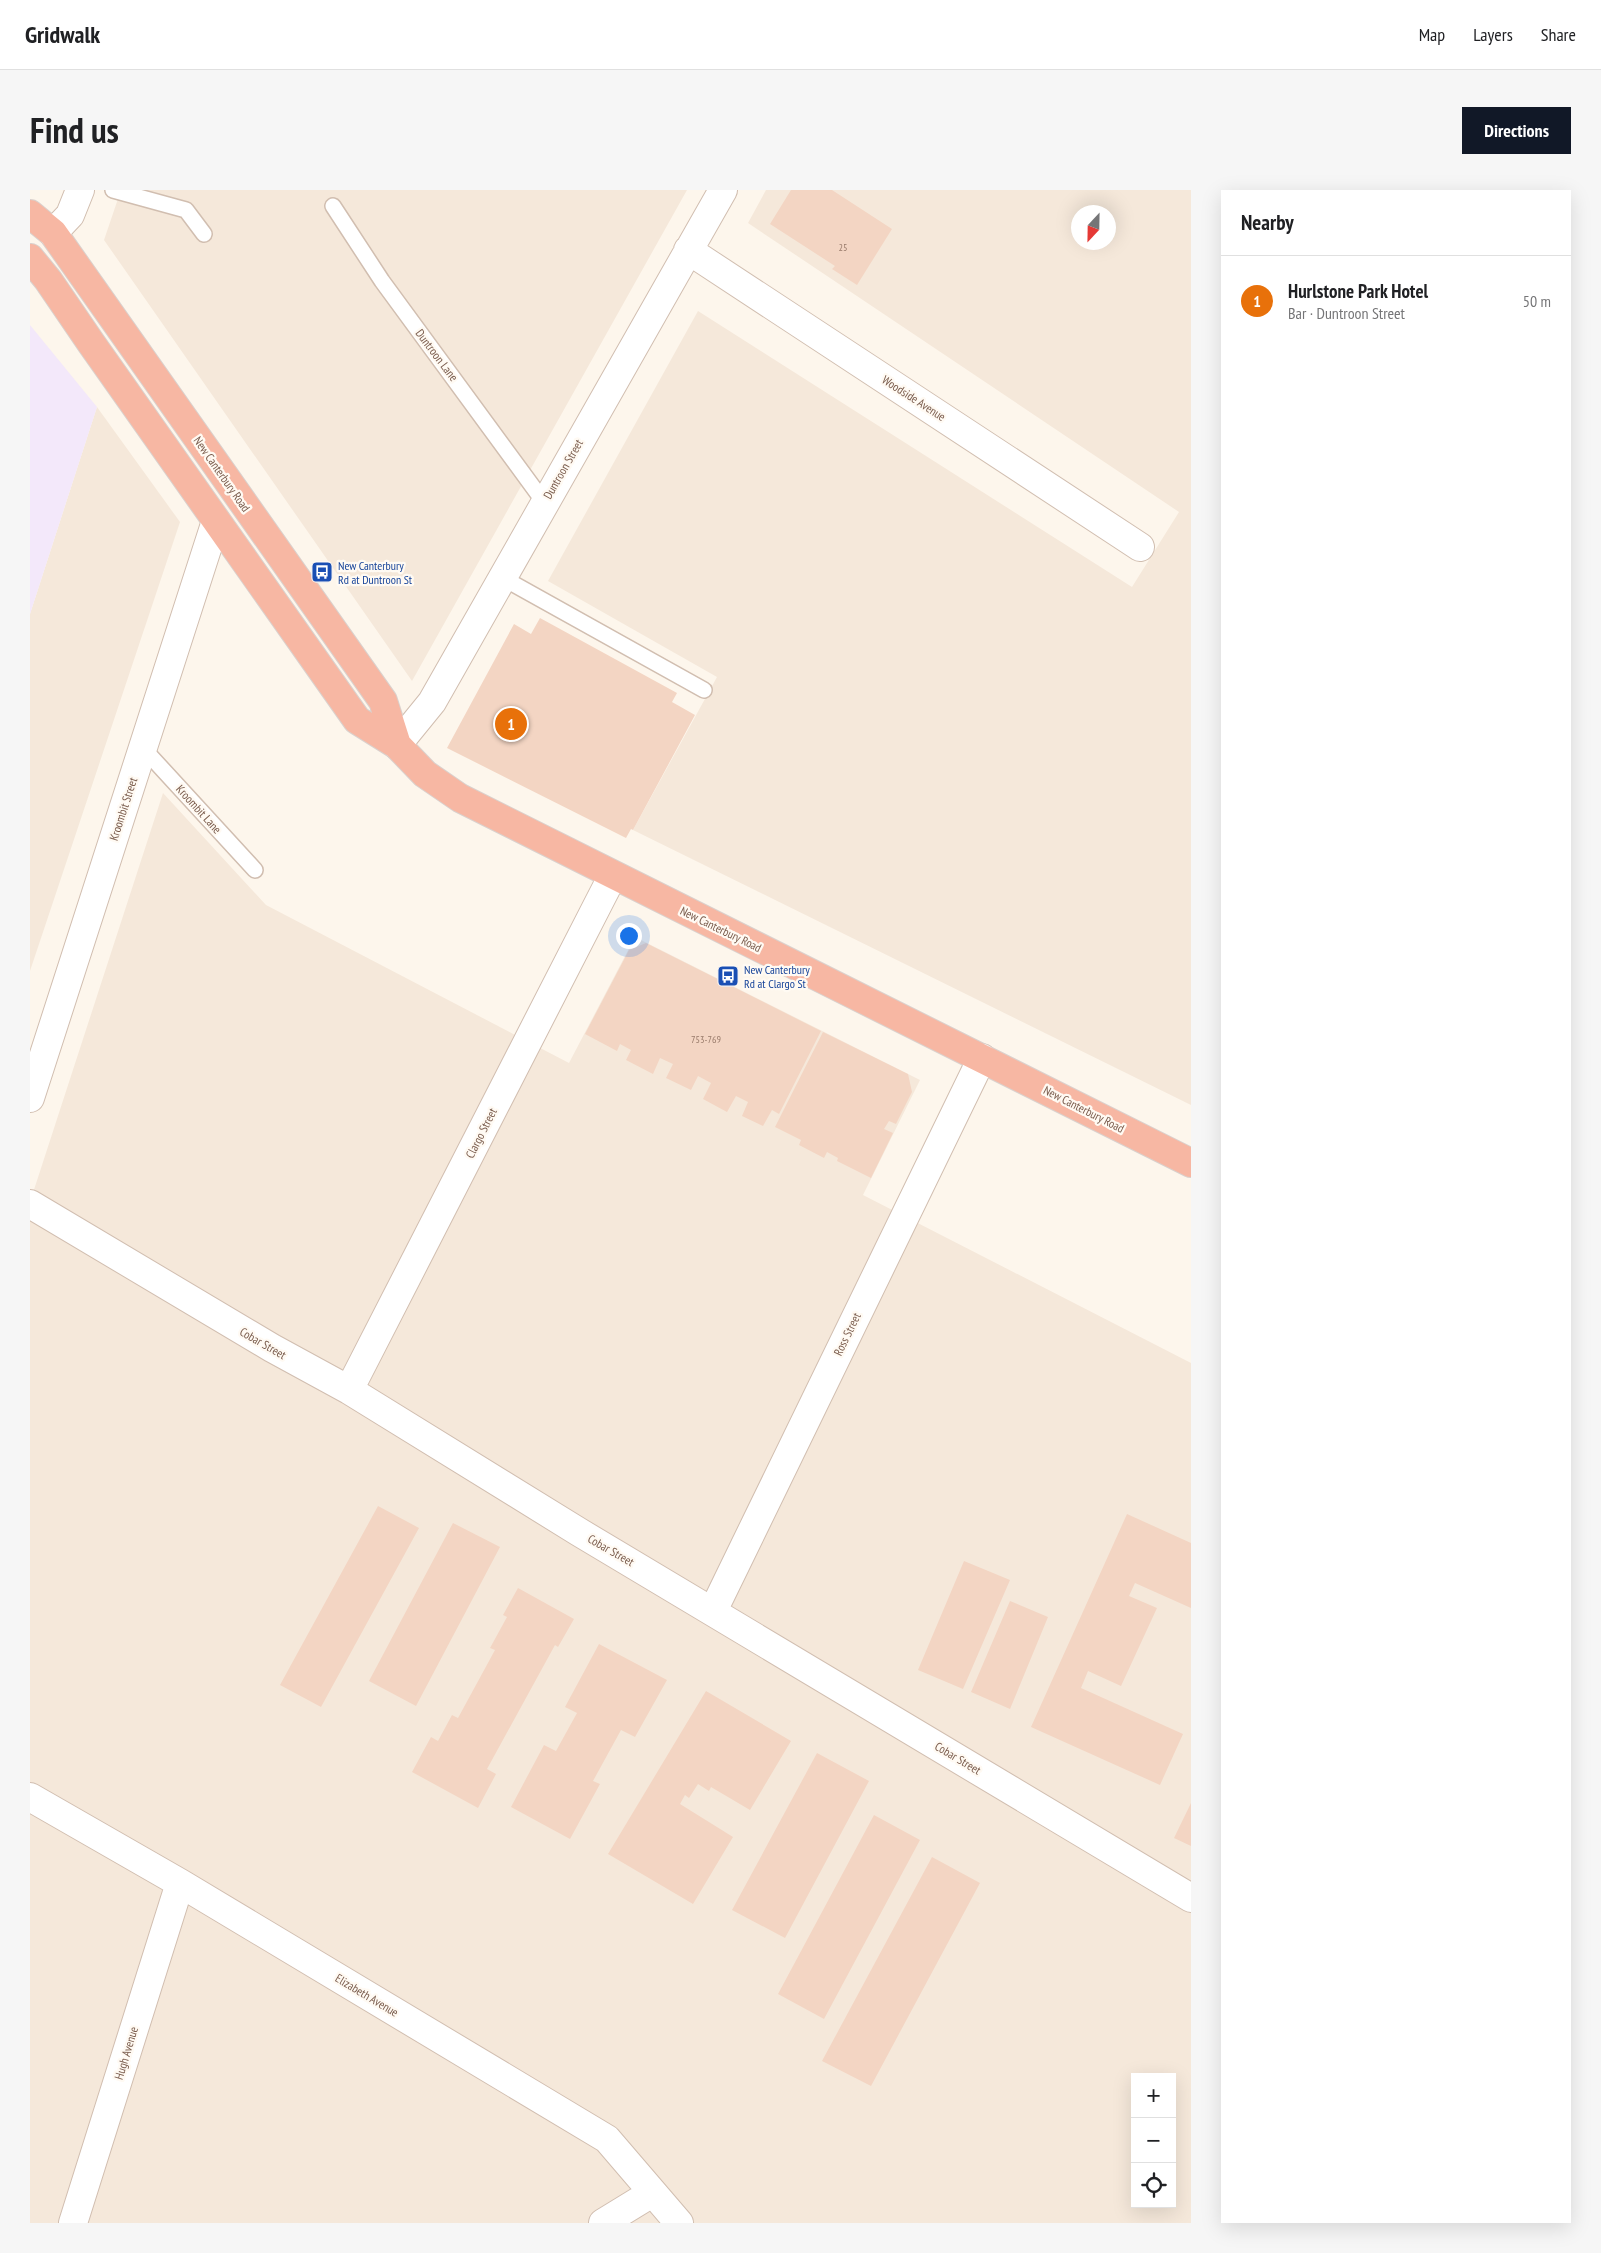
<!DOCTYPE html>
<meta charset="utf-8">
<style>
body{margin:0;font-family:"PT Sans Narrow",sans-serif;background:#f6f6f6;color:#202124}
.controls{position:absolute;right:15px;bottom:15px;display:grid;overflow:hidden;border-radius:0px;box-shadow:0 5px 20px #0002}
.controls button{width:45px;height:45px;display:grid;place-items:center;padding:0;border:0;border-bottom:1px solid #e0e0e0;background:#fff;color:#202124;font:25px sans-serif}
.compass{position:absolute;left:1041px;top:15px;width:45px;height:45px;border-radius:50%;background:#fff;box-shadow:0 5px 20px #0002;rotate:202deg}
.you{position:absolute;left:598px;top:745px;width:18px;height:18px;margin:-12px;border:4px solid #fff;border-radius:50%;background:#1a73e8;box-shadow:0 0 0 8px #1a73e833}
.badge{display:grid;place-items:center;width:32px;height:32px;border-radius:50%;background:#111827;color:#fff;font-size:16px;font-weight:700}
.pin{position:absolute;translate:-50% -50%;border:2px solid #fff;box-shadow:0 1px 5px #0006}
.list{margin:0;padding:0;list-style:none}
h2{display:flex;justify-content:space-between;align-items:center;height:65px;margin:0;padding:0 20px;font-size:21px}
h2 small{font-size:16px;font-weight:400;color:#757577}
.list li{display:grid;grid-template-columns:32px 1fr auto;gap:15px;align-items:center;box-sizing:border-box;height:90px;padding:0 20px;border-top:1px solid #e0e0e0}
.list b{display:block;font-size:19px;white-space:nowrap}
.list p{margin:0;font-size:16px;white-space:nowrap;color:#757577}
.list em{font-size:16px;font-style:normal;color:#757577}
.icon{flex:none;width:28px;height:28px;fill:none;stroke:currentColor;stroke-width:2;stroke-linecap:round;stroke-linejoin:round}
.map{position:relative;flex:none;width:1161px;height:2033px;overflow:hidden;border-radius:0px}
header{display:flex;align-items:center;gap:30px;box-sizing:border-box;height:70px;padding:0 25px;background:#fff;border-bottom:1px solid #e0e0e0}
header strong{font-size:24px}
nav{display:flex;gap:28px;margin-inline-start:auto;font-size:18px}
.intro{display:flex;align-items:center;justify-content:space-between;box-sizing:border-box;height:120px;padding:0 30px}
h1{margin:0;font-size:35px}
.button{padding:12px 22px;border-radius:0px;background:#111827;color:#fff;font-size:18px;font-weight:700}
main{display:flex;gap:30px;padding:0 30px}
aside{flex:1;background:#fff;border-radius:0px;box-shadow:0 5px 20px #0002}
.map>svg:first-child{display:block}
.residential{fill:#f5e8da;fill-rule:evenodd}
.education{fill:#f3e8fa}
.building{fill:#f3d5c3}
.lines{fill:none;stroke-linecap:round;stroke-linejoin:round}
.lane-casing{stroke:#d1beb0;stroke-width:18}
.street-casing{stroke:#d1beb0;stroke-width:30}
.highway-casing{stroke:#dad1cd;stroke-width:30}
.lane{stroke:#fff;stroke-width:15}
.street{stroke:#fff;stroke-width:28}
.highway{stroke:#f7b7a3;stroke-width:28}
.labels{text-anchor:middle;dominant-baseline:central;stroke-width:4.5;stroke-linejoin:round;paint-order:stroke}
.number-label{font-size:10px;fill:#987a6a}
.street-label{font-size:12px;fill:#7a5c4d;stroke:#fffaf3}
.transit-label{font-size:12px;fill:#164399;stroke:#fffaf3;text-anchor:start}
</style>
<header>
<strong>Gridwalk</strong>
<nav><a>Map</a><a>Layers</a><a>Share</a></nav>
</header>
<div class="intro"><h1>Find us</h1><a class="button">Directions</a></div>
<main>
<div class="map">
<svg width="1161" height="2033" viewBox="0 0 1161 2033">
<rect width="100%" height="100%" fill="#fdf6ec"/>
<!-- residential -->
<path class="residential" d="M 91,0 L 657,0 L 382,491 L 74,50 Z
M 736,0 L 1161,0 L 1161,915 L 603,640 L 687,487 L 518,391 L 668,121 L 1102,397 L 1149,322 L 718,33 ZM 1048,22 L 1078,22 L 1078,52 L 1048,52 Z
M 67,217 L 150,332 L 0,781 L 0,424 Z
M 133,603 L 236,715 L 539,873 L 605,747 L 890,890 L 833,1005 L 1161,1173 L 1161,2033 L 0,2033 L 0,1012 ZM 1105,1887 L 1142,1887 L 1142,2014 L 1105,2014 Z"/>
<!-- education -->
<path class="education" d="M 0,135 L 67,217 L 0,424 Z"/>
<!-- building -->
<path class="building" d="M 761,0 L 802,0 L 862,39 L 827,95 L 802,79 L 805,76 L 740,34 Z
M 510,428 L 647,503 L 642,512 L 665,525 L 603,640 L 601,639 L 596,648 L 417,558 L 484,434 L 501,444 Z
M 616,753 L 791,841 L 749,924 L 742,920 L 733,936 L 712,926 L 718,912 L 706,906 L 697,922 L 673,909 L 681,893 L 668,886 L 661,900 L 636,888 L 643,874 L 630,868 L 623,884 L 596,870 L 601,860 L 590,854 L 587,861 L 555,844 L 599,760 Z
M 793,842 L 878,884 L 882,902 L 866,934 L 859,931 L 854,939 L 863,943 L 841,988 L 807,971 L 808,968 L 797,962 L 794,968 L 769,955 L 771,950 L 745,937 Z
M 348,1316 L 389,1338 L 291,1517 L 250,1495 Z
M 1097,1324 L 1161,1353 L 1161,1418 L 1105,1393 L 1099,1406 L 1127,1418 L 1091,1496 L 1058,1481 L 1051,1498 L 1153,1544 L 1130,1595 L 1001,1537 Z
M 423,1333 L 470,1357 L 386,1516 L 339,1491 Z
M 934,1371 L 980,1390 L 933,1499 L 888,1480 Z
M 488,1398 L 544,1429 L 528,1457 L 525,1455 L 457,1579 L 466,1584 L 448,1618 L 382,1582 L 401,1547 L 408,1551 L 422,1525 L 428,1528 L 465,1460 L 460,1458 L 477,1427 L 473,1425 Z
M 980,1411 L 1018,1427 L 980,1519 L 941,1502 Z
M 569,1454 L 637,1490 L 605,1547 L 591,1540 L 563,1591 L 570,1594 L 540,1649 L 481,1617 L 514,1555 L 526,1561 L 547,1523 L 535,1517 Z
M 676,1501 L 761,1551 L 720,1620 L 681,1597 L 679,1601 L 668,1594 L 659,1608 L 655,1605 L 650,1614 L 703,1647 L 663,1714 L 578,1664 Z
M 787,1563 L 839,1591 L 755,1748 L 702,1720 Z
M 1161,1613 L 1161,1656 L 1144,1648 Z
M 844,1625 L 890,1650 L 794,1829 L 748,1804 Z
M 902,1667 L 950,1693 L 841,1896 L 792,1871 Z"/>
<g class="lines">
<!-- lane casing -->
<g class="lane-casing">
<path id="lane" d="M 83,0 L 156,20 L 174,44
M 303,16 L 352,91 L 514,312
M 471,387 L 674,500
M 113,558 L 225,680"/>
</g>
<!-- street casing -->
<g class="street-casing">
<path id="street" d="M 23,43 L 40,25 L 50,0
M 658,60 L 1110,357
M 367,555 L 402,512 L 693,0
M 0,908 L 186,331
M 0,1014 L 242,1158 L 319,1200 L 549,1342 L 1161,1708
M 319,1200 L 583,685
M 683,1421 L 952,868
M 0,1607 L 150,1693 L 577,1949 L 649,2033
M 43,2033 L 150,1693
M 573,2033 L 622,2003"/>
</g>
<!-- highway casing -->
<g class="highway-casing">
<path id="highway" d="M 0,24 L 23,43 L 353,511 L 367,555
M 0,68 L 18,90 L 61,153 L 327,530 L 367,555 L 395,584 L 430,608 L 1161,973"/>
</g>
<!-- lane -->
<use href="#lane" class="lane"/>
<!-- street -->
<use href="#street" class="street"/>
<!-- highway -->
<use href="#highway" class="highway"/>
</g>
<!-- icons -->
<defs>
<g id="bus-square" transform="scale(1.125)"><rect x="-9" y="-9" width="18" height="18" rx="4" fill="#1a4fb4" stroke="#fffaf3"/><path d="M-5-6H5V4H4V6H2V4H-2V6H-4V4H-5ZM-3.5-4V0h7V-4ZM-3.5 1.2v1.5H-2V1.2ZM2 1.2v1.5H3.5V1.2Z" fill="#fff"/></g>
</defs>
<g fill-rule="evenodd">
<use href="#bus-square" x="292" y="382"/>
<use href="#bus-square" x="698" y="786"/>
</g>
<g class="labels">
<!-- number labels -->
<g class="number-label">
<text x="813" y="57">25</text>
<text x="676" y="849">753-769</text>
</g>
<!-- street labels -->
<g class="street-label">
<text transform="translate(407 165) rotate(53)">Duntroon Lane</text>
<text transform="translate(884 208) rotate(33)">Woodside Avenue</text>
<text transform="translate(533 279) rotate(-60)">Duntroon Street</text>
<text transform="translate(192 284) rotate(55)">New Canterbury Road</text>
<text transform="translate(93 619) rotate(-72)">Kroombit Street</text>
<text transform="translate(169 619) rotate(48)">Kroombit Lane</text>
<text transform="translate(691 739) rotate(26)">New Canterbury Road</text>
<text transform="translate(1054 919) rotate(27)">New Canterbury Road</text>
<text transform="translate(451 943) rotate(-63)">Clargo Street</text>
<text transform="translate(817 1144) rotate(-64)">Ross Street</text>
<text transform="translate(233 1153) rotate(30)">Cobar Street</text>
<text transform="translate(581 1360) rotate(30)">Cobar Street</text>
<text transform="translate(928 1568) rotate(31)">Cobar Street</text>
<text transform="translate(337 1805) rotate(31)">Elizabeth Avenue</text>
<text transform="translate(96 1863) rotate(-73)">Hugh Avenue</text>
</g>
<!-- transit labels -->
<g class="transit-label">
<text x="308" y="375">New Canterbury<tspan x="308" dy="14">Rd at Duntroon St</tspan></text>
<text x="714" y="779">New Canterbury<tspan x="714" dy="14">Rd at Clargo St</tspan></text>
</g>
</g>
</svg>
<div class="controls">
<button>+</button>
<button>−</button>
<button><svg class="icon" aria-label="locate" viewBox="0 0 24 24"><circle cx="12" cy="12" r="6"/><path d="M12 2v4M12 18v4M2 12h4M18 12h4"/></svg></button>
</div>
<svg class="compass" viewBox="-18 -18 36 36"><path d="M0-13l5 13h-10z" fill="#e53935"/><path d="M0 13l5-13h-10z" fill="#757577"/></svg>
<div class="you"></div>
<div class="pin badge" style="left:481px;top:534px;background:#e8710a">1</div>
</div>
<aside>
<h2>Nearby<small></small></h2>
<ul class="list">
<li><span class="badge" style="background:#e8710a">1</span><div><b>Hurlstone Park Hotel</b><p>Bar · Duntroon Street</p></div><em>50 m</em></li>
</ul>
</aside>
</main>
